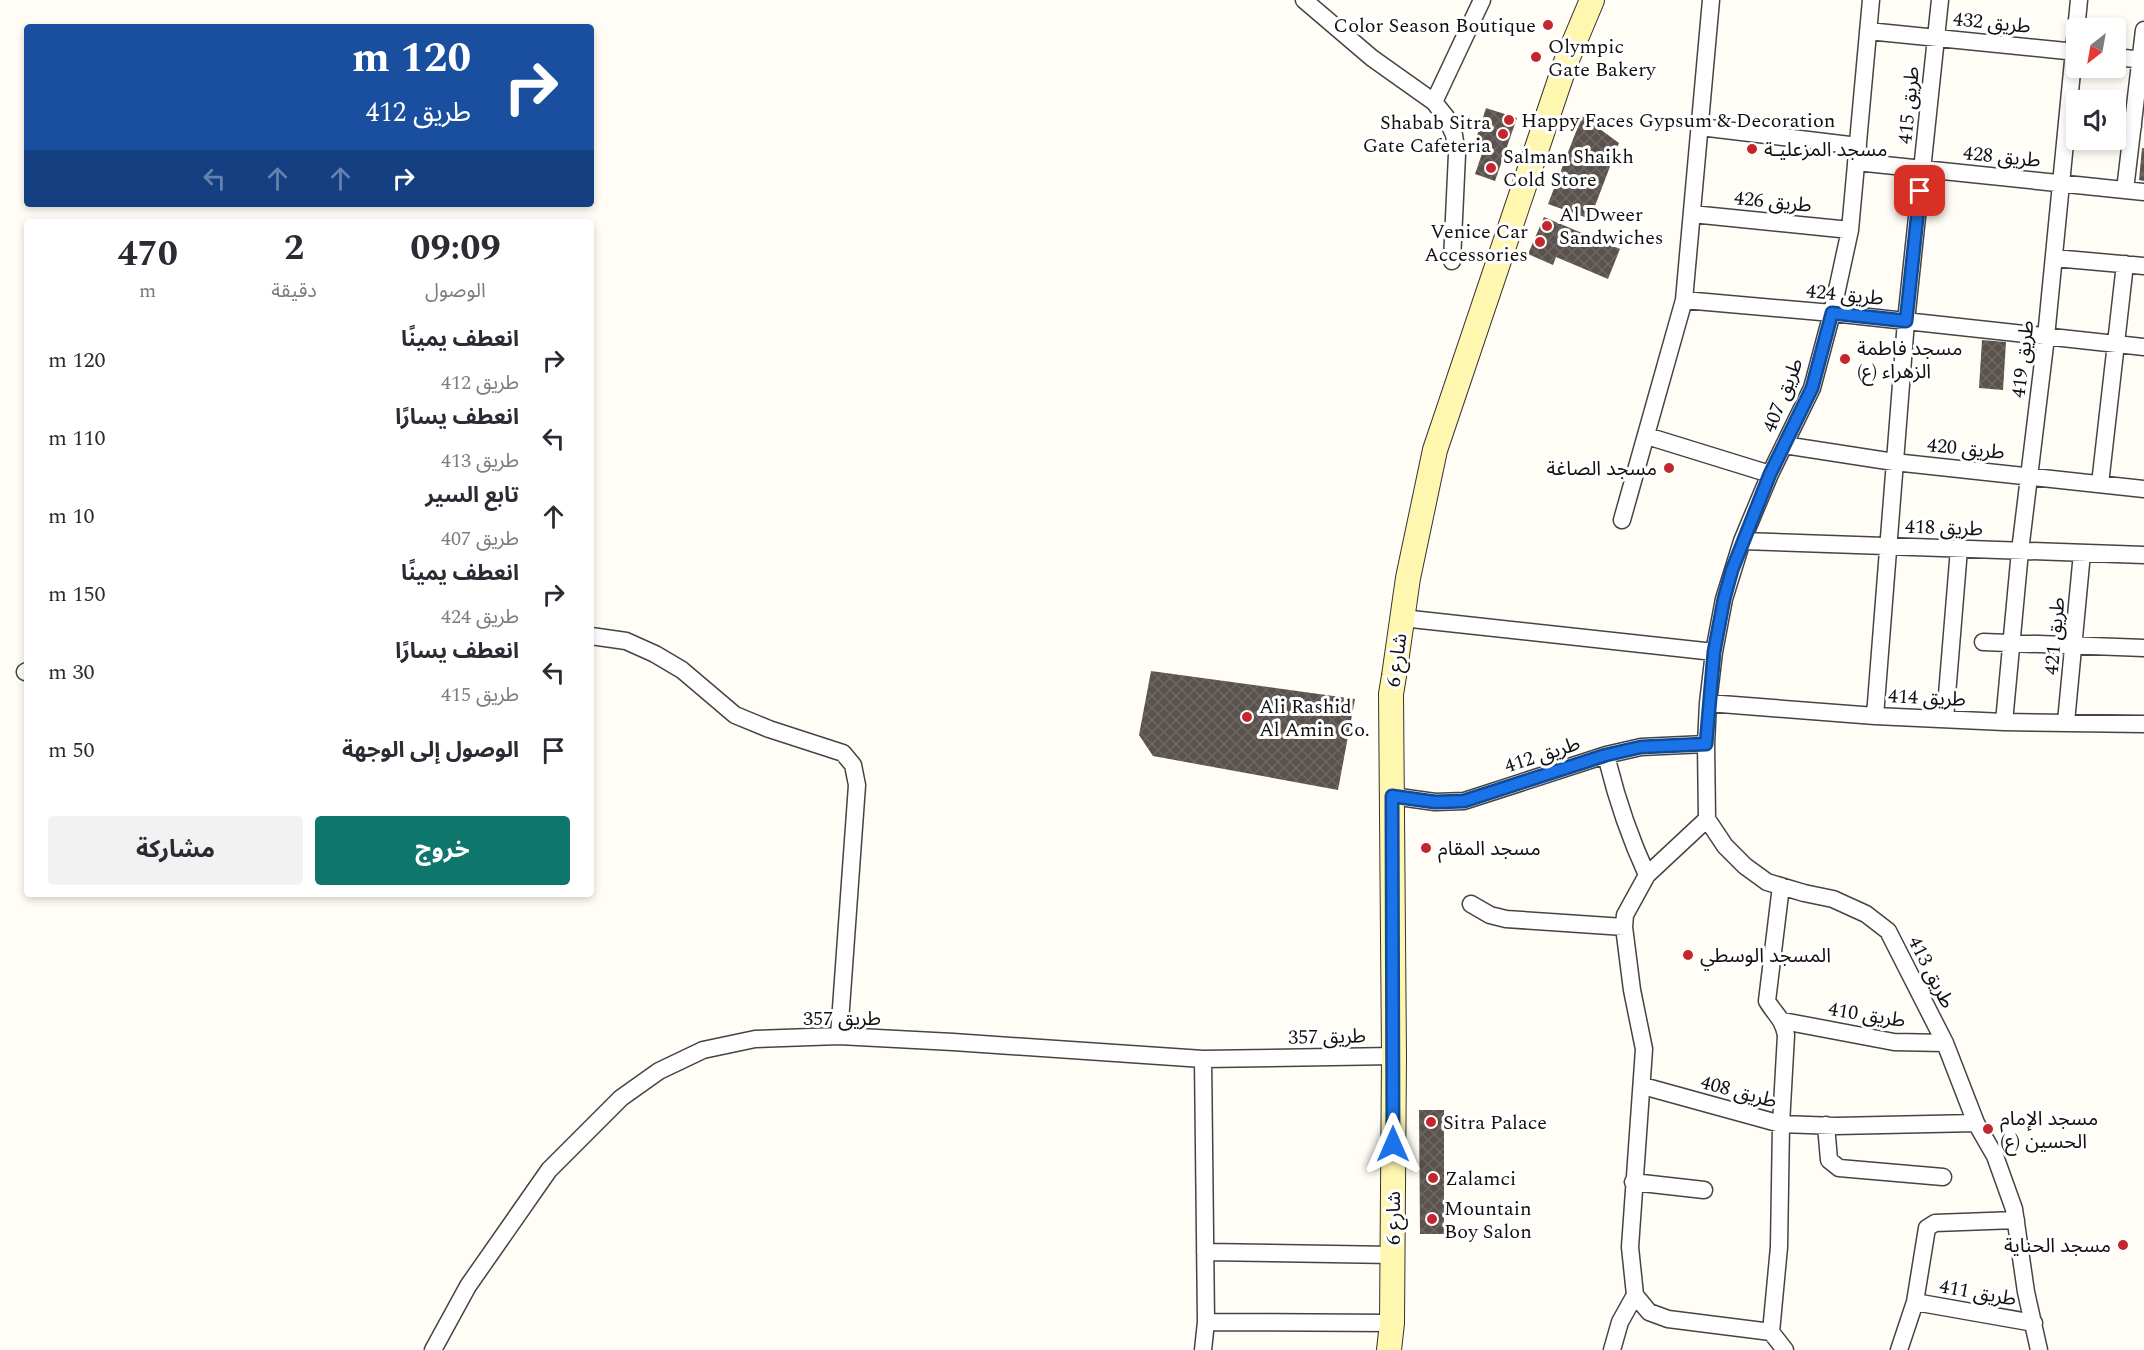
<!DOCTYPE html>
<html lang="ar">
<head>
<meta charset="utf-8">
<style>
  body { margin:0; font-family:Spectral,"Noto Sans Arabic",serif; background:#f2f2f3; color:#2b2b33; direction:rtl; height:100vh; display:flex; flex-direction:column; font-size:22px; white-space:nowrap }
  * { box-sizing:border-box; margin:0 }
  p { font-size:20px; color:#7c7c81 }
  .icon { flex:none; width:33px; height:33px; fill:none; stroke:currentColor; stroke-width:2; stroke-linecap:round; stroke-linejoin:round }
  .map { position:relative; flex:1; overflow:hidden; direction:ltr }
  .panel { position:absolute; left:24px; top:219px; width:570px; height:678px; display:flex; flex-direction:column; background:#fff; border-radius:6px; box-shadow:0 3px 9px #0003; direction:rtl }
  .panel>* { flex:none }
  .banner { position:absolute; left:24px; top:24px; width:570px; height:183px; border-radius:6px; box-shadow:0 3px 9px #0003; direction:rtl; background:#1a4fa0; color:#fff; overflow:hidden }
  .needle { width:39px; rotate:211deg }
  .tools { position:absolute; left:2066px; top:18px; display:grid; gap:12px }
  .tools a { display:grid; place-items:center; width:60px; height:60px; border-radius:6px; background:#fff; box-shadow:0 3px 9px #0003; font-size:30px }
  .pin { position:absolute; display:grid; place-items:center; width:51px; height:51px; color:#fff; margin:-26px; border-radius:12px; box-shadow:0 3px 9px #0006 }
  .me { position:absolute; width:66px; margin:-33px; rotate:0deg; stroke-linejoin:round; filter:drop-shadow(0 0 4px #0008) }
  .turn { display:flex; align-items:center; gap:21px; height:126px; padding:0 24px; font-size:27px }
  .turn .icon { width:78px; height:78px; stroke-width:2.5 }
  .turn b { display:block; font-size:42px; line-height:51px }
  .lanes { display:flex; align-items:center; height:57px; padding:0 24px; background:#0003; justify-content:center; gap:30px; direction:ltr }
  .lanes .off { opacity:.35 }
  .eta { display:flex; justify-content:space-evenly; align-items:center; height:102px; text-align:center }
  .eta b { font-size:36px; font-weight:700; line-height:42px }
  .button { display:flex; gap:12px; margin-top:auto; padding:12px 24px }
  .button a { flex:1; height:69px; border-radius:6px; background:#0f766e; color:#fff; font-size:24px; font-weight:700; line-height:69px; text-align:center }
  .button a+a { background:#f2f2f3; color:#2b2b33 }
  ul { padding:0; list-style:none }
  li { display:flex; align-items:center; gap:18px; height:78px; padding:0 24px }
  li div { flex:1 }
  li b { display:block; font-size:22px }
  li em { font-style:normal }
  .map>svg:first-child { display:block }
  .building { fill:url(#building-cross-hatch) }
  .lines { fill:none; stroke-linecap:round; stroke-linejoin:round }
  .street-casing { stroke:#444; stroke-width:19 }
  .secondary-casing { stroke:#333; stroke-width:26 }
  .street { stroke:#fff; stroke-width:16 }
  .secondary { stroke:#fff6b0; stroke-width:24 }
  .route-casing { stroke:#114b97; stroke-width:15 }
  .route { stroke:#1a73e8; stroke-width:10 }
  .poi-dot { fill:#c4262e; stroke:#fff; stroke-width:2 }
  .labels { text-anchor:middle; stroke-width:6; stroke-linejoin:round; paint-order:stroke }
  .street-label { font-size:20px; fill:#111; stroke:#fff }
  .poi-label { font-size:20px; fill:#111; stroke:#fff; text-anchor:start }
</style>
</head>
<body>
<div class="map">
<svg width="2144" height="1350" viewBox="0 0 2144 1350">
  <defs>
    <pattern id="building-cross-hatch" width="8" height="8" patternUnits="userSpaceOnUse" patternTransform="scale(1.5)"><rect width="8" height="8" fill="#5a524d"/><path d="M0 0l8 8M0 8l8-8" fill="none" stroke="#6d6662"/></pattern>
  </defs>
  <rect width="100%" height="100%" fill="#fffdf5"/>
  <path class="building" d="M1486,108l31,10 -22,63 -20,-7 11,-32 -10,-3z
    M1582,116l37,27 -29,76 -42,-15z
    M2142,148h2v33l-5,-1z
    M1544,217l76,32 -12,30 -52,-22 -3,8 -25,-11z
    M1982,340l24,2 -3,48 -24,-2z
    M1151,671l204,28 -17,91 -185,-34 -14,-21z
    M1419,1110h25v124h-24z"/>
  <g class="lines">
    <g class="street-casing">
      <path id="street" d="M1304,0l68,58 62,44 12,15 8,18 3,19 -5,107
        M1871,0l-21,230 -18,83 -20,75 -42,86 -28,67 -18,58 -10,53 -6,51 -2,41 1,75 18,27 20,20 22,16 37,11 29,6 33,15 22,17 57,112 31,80 19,33 19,53 12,83 13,58
        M1868,31l208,21
        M2115,57l29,3
        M1434,102l48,-102
        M2115,124l18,2
        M1700,127l158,19
        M1856,162l288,30
        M2125,190l19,-160
        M1692,214l158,16
        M2054,258l90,8
        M1684,300l148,13 312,34
        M1647,436l123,38
        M1784,445l110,17 250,27
        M2100,484l25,-220
        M1622,520l62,-220 27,-300
        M1742,541l402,14
        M1402,618l312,34
        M591,636l35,5 29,13 27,16 53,45 34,14 74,24 10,12 4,20 -18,251
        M1983,642l161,6
        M25,672l2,-1
        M1708,703l167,13 129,6 140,2
        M1875,716l31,-395 34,-321
        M1945,719l14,-170
        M2004,722l16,-171 26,-214 33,-337
        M2066,722l16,-169
        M1606,755c10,42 23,81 41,120
        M1392,796l43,6 29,-1 142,-46 35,-8 65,-3
        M1707,819l-60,56 -22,40 -1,12 8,63 12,59 -14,198 5,48 14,17 19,7 103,13
        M1471,904l19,11 16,4 118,8
        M1783,1021l111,21 51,1
        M1203,1059l3,263 -3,28
        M1643,1086l138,38 55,2 140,-3
        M1826,1125l3,35 10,8 104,9
        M1633,1182l71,8
        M1205,1252l188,3
        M1915,1302l119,21
        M1206,1322l186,1
        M1771,1332l8,-85 2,-123 5,-89c-4,-18 -10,-19 -19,-34l14,-115
        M1771,1332l14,18
        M433,1350l35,-64 81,-116 72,-72 38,-27 44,-21 52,-11 84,-3 114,6 250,17 191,-3
        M1612,1350l8,-28 15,-27
        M1899,1350l16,-48 12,-74 8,-5 81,-3"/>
    </g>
    <g class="secondary-casing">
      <path id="secondary" d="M1389,1350l3,-27 2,-267 -3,-362 3,-18 14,-98 27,-128 131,-388 26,-62"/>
    </g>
    <use href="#street" class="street"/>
    <use href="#secondary" class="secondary"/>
  </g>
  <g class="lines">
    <g class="route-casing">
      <path id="route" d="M1393,1144l-1,-348 43,6 29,-1 142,-46 35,-8 65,-3 8,-92 10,-53 8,-29 38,-96 42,-86 20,-75 74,8 14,-130"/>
    </g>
    <use href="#route" class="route"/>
  </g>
  <g class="poi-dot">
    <circle cx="1548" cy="25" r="6"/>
    <circle cx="1536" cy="57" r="6"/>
    <circle cx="1509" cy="120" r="6"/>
    <circle cx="1503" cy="134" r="6"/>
    <circle cx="1752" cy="149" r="6"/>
    <circle cx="1491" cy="168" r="6"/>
    <circle cx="1547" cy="226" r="6"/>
    <circle cx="1540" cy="242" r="6"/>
    <circle cx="1845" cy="359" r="6"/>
    <circle cx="1669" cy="468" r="6"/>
    <circle cx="1247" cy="717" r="6"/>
    <circle cx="1426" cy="848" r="6"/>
    <circle cx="1688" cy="955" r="6"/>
    <circle cx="1431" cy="1122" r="6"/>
    <circle cx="1988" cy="1129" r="6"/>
    <circle cx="1433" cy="1178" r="6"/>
    <circle cx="1432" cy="1219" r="6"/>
    <circle cx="2123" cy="1245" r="6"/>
  </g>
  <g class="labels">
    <g class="street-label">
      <text transform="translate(1992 22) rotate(6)" y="7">طريق 432</text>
      <text transform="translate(1908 105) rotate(-84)" y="7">طريق 415</text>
      <text transform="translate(2002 156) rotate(6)" y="7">طريق 428</text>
      <text transform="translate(1773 201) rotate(6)" y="7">طريق 426</text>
      <text transform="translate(1845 294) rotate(6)" y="7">طريق 424</text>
      <text transform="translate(2022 359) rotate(-83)" y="7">طريق 419</text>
      <text transform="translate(1782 395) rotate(-68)" y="7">طريق 407</text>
      <text transform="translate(1966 448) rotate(6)" y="7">طريق 420</text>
      <text transform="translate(1944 527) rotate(2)" y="7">طريق 418</text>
      <text transform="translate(2054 636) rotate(-85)" y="7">طريق 421</text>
      <text transform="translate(1396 660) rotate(-82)" y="7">شارع 6</text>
      <text transform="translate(1927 697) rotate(3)" y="7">طريق 414</text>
      <text transform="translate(1542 754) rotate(-18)" y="7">طريق 412</text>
      <text transform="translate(1932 972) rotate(63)" y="7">طريق 413</text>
      <text transform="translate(1867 1014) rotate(9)" y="7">طريق 410</text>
      <text x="842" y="1025">طريق 357</text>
      <text transform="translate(1327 1036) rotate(-1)" y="7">طريق 357</text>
      <text transform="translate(1739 1091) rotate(15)" y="7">طريق 408</text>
      <text transform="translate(1393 1218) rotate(-90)" y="7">شارع 6</text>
      <text transform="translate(1978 1292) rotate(10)" y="7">طريق 411</text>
    </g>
    <g class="poi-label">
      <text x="1536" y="32" text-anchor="end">Color Season Boutique</text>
      <text x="1548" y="53">Olympic<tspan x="1548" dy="23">Gate Bakery</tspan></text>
      <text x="1521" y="127">Happy Faces Gypsum &amp; Decoration</text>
      <text x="1491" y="129" text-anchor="end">Shabab Sitra<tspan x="1491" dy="23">Gate Cafeteria</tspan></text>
      <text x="1764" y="156">مسجد المزعليـة</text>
      <text x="1503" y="163">Salman Shaikh<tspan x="1503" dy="23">Cold Store</tspan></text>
      <text x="1559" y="221">Al Dweer<tspan x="1559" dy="23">Sandwiches</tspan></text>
      <text x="1528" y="238" text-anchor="end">Venice Car<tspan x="1528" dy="23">Accessories</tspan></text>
      <text x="1857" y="355">مسجد فاطمة<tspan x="1857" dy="23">الزهراء (ع)</tspan></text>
      <text x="1657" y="475" text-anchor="end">مسجد الصاغة</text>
      <text x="1259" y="713">Ali Rashid<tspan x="1259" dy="23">Al Amin Co.</tspan></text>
      <text x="1438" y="855">مسجد المقام</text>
      <text x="1700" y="962">المسجد الوسطي</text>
      <text x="2000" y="1125">مسجد الإمام<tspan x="2000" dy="23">الحسين (ع)</tspan></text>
      <text x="1443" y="1129">Sitra Palace</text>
      <text x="1445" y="1185">Zalamci</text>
      <text x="1444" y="1215">Mountain<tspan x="1444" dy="23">Boy Salon</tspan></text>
      <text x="2111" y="1252" text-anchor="end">مسجد الحناية</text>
    </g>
  </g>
</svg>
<div class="tools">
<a><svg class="needle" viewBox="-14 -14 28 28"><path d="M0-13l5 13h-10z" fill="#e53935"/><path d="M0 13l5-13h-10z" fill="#7c7c81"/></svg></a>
<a><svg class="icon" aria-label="sound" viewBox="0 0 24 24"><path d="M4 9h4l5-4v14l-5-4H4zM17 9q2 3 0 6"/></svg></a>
</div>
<div class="pin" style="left:1920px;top:191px;background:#d93025"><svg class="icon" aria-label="arrive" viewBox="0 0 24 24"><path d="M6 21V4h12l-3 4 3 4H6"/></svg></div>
<svg class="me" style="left:1393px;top:1144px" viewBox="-20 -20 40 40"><path d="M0-17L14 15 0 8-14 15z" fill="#1a73e8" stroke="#fff" stroke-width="4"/></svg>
<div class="banner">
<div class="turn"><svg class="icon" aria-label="right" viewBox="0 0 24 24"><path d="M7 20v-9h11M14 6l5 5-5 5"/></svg><div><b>120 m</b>طريق 412</div></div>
<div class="lanes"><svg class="icon off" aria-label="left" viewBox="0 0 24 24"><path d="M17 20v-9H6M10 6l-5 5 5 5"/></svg><svg class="icon off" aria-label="ahead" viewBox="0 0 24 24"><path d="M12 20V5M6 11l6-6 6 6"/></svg><svg class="icon off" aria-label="ahead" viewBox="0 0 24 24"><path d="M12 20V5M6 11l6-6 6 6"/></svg><svg class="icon" aria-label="right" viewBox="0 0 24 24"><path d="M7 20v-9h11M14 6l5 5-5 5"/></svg></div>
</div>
<section class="panel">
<div class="eta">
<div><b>09:09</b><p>الوصول</p></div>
<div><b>2</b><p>دقيقة</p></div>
<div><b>470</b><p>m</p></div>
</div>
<ul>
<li><svg class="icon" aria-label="right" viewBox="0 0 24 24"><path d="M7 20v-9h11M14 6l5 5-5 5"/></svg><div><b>انعطف يمينًا</b><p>طريق 412</p></div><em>120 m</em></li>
<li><svg class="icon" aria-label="left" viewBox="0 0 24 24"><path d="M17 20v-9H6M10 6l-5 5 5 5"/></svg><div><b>انعطف يسارًا</b><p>طريق 413</p></div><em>110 m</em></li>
<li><svg class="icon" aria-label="ahead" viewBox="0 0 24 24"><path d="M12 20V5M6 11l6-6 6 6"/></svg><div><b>تابع السير</b><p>طريق 407</p></div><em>10 m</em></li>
<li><svg class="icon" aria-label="right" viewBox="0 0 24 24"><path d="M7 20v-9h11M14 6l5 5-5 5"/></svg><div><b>انعطف يمينًا</b><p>طريق 424</p></div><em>150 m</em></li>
<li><svg class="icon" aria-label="left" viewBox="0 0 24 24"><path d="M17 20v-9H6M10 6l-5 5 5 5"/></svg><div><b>انعطف يسارًا</b><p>طريق 415</p></div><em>30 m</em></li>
<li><svg class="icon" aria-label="arrive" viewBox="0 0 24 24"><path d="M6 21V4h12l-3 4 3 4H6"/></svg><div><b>الوصول إلى الوجهة</b></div><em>50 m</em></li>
</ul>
<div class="button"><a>خروج</a><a>مشاركة</a></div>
</section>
</div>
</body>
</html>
